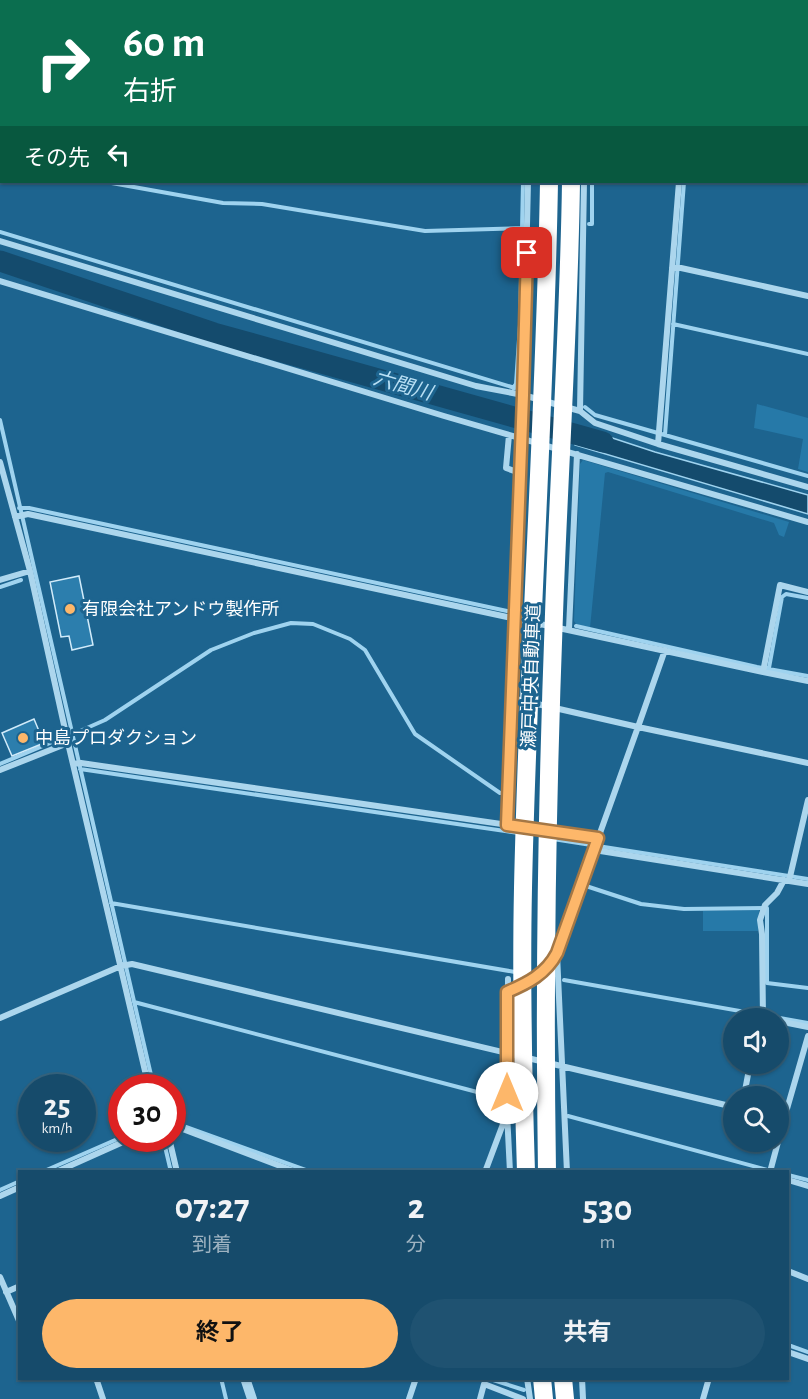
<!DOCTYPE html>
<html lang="ja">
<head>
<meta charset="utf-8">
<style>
  body { margin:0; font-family:"Alegreya Sans","Noto Sans JP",sans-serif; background:#1f5271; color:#f1f3f6; height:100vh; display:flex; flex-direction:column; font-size:22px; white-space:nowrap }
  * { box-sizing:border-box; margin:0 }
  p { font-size:20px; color:#9eb3c1 }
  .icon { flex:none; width:33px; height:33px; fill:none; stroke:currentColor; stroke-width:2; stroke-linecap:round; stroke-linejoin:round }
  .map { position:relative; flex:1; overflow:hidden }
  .sheet { position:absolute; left:18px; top:1170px; width:771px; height:210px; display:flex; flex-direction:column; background:#164b6b; border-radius:0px; box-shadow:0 2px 4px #0004,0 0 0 2px #35637e }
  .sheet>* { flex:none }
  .hud { position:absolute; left:0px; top:0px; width:808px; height:183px; box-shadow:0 2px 4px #0004,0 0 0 2px #35637e; background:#0b6e4f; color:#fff; overflow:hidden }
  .tools { position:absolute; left:723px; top:1008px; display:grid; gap:12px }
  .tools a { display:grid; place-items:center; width:66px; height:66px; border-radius:50%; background:#164b6b; box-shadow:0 2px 4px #0004,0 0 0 2px #35637e; font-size:30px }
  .speed { position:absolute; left:18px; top:1074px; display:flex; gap:12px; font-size:30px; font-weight:700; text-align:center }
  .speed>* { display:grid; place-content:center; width:78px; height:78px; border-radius:50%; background:#164b6b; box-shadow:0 2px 4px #0004,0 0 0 2px #35637e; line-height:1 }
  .speed small { font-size:15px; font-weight:400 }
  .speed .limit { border:9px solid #d22; background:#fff; color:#111 }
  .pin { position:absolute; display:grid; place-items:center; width:51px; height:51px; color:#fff; margin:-26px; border-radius:12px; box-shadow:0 3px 9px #0006 }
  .me { position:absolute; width:66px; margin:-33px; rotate:0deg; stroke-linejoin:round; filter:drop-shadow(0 0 4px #0008) }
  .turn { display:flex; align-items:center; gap:21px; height:126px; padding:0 24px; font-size:27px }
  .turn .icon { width:78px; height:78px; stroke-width:2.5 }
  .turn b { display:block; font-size:42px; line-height:51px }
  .then { display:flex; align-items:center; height:57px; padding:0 24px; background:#0003; gap:12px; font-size:22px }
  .eta { display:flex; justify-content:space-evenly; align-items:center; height:102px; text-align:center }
  .eta b { font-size:36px; font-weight:700; line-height:42px }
  .primary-button { display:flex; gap:12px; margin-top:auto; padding:12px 24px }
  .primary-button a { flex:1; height:69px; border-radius:36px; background:#fdb76a; color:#111; font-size:24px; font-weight:700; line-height:69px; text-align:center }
  .primary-button a+a { background:#1f5271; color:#f1f3f6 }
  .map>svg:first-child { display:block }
  .green { fill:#2679a8 }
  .water { fill:#144b6d; stroke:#9fd3ef; stroke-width:1.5 }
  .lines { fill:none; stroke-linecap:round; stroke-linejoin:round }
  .stream { stroke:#9fd3ef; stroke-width:4 }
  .river { stroke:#144b6d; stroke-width:21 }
  .building { fill:#2c7ead; stroke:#d1ebfa; stroke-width:1.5 }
  .minor { stroke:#acd6ed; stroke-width:6 }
  .tertiary { stroke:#acd6ed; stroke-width:10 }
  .motorway { stroke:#fff; stroke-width:18 }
  .minor-bridge { stroke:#acd6ed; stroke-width:6 }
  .motorway-bridge { stroke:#fff; stroke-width:18 }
  .route-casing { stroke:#a47745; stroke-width:15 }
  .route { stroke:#fdb76a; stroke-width:10 }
  .poi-dot { fill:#fdb76a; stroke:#1d648f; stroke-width:2 }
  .labels { text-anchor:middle; stroke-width:6; stroke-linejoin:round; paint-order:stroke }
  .poi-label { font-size:18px; fill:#fff; stroke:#1d648f; text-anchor:start }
  .street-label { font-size:18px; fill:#fff; stroke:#1d648f }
  .water-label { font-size:20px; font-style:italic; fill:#b8dff4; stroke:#1d648f }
</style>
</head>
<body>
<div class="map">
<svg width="808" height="1399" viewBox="0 0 808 1399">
  <rect width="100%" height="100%" fill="#1d648f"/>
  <path class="green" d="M757,404l51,14v54l-10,-3 5,-30 -49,-11z
    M583,460l206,62 -5,15 -5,-2 -5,-12 -166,-51 -3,1 -15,155 -14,-4 -2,-3 6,-157z
    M759,910l-1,21h-55v-20z"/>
  <path class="water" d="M576,426l79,26 153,43v19l-233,-69z"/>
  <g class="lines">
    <path class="stream" d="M521,0v2
      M36,2l1,-2
      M693,2v-2
      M807,112h1
      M0,127l2,-7
      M0,162h2
      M106,182l117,21 39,1 163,27 99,-3
      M589,224h3v-42
      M0,232l515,156
      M673,324l135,30
      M513,388l3,-4 4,-59 3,-143
      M585,407l10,8 213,61
      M0,420l154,668
      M665,435l19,-253
      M19,508h10l478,103
      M0,587l21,-7
      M576,626l181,41 51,9
      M769,668l13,-71 4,-3 22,4
      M71,735l34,-15 106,-70 43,-17 37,-10 22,1 37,15 15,11 50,84 85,59
      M0,764l57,-24
      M80,769l439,64
      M553,839l255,40
      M582,868l9,-23
      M586,886l55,18 43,5 83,-1v75l41,5
      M111,903l404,69
      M564,980l244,43
      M134,1002l366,96
      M568,1116l207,56
      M172,1122l139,50
      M163,1138l8,34
      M42,1172l80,-35
      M788,1175l20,5
      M0,1190l20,-9
      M788,1345l20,7
      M221,1378l5,21
      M487,1378l37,12"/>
    <path class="river" d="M0,261l214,72 389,109"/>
  </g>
  <path class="building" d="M79,576l14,69 -21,5 -3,-14 -8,1 -11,-55z
    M34,719l10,24 -32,13 -10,-23z"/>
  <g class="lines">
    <path class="minor" d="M526,0v2
      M581,0v2
      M24,2v-2
      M697,2l1,-2
      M0,17h2
      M0,91l2,-7
      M807,106h1
      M0,241l476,145 47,9 57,16 15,12 63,21 150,43
      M672,268h9l127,28
      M0,281l444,135 364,106
      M523,397l5,-215
      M580,411l4,-229
      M658,444l21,-262
      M0,462l30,109 38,172 81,345
      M15,517l13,-3 735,158 17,-87 28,7
      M0,580l30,-9
      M569,629l8,-175
      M763,672l45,9
      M511,698l127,29 27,-77
      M73,764l8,-1 517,75
      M0,770l68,-27
      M507,825l13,-352 -14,-5 3,-33
      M594,850l214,34
      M789,881l19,-81
      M557,954l10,218
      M552,963l5,-10 81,-226 170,36
      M508,979l-1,134 3,59
      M507,992l26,-12 9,-8
      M0,1018l121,-52 11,-2 602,143
      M763,1018l-1,-84 -2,-14 5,-15 12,-12 7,-13
      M778,1021l30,6
      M744,1096l6,-32
      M172,1127l8,1 116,44
      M169,1138l8,34
      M778,1140l30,-104
      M56,1172l76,-34
      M485,1172l21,-56
      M770,1172l8,-30
      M788,1180l20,6
      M0,1196l20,-9
      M788,1271l20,8
      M0,1277l20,46
      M6,1292l14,-6
      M788,1352l20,7
      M96,1378l7,21
      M527,1378l3,21
      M582,1378l1,21
      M409,1399l7,-21
      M480,1399l4,-15 39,15
      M703,1399l6,-21"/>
    <path class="tertiary" d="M245,1378l7,21"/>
    <path class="motorway" d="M547,0v2
      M568,0v2
      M542,1378l2,21
      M563,1378l2,21"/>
    <path class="minor-bridge" d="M520,473l3,-70"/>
    <path class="motorway-bridge" d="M526,1172c-3,-95 -5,-190 -3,-284 5,-236 22,-471 26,-706
      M547,1172c-3,-186 0,-372 7,-558 5,-144 15,-288 17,-432"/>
  </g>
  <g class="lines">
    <g class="route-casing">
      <path id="route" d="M507,1093v-101c21,-9 39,-18 50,-39l41,-115 -91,-13 16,-430 4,-142"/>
    </g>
    <use href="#route" class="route"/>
  </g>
  <g class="poi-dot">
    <circle cx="70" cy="609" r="6"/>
    <circle cx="23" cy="738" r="6"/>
  </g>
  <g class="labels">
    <g class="poi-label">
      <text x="82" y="615">有限会社アンドウ製作所</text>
      <text x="35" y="744">中島プロダクション</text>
    </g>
    <g class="street-label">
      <text transform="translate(531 676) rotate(-88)" y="6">瀬戸中央自動車道</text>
    </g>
    <g class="water-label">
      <text transform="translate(403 385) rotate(16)" y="7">六間川</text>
    </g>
  </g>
</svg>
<div class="tools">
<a><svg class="icon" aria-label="sound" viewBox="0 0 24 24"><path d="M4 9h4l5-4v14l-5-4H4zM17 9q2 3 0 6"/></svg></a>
<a><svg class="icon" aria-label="search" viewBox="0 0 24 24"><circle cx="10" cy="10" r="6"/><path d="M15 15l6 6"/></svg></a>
</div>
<div class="speed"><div>25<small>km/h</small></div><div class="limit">30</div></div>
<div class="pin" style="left:527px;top:253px;background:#d93025"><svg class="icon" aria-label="arrive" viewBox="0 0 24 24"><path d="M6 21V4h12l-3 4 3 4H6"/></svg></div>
<svg class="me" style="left:507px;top:1093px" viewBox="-20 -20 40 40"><circle r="19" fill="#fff"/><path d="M0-13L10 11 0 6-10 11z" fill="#fdb76a"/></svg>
<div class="hud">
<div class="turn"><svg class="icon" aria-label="right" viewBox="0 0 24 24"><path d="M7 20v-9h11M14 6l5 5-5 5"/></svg><div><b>60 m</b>右折</div></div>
<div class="then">その先<svg class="icon" aria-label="left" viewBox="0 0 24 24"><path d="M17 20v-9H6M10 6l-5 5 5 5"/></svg></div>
</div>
<section class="sheet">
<div class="eta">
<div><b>07:27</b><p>到着</p></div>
<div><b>2</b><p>分</p></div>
<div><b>530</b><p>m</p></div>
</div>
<div class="primary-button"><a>終了</a><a>共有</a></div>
</section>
</div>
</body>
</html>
